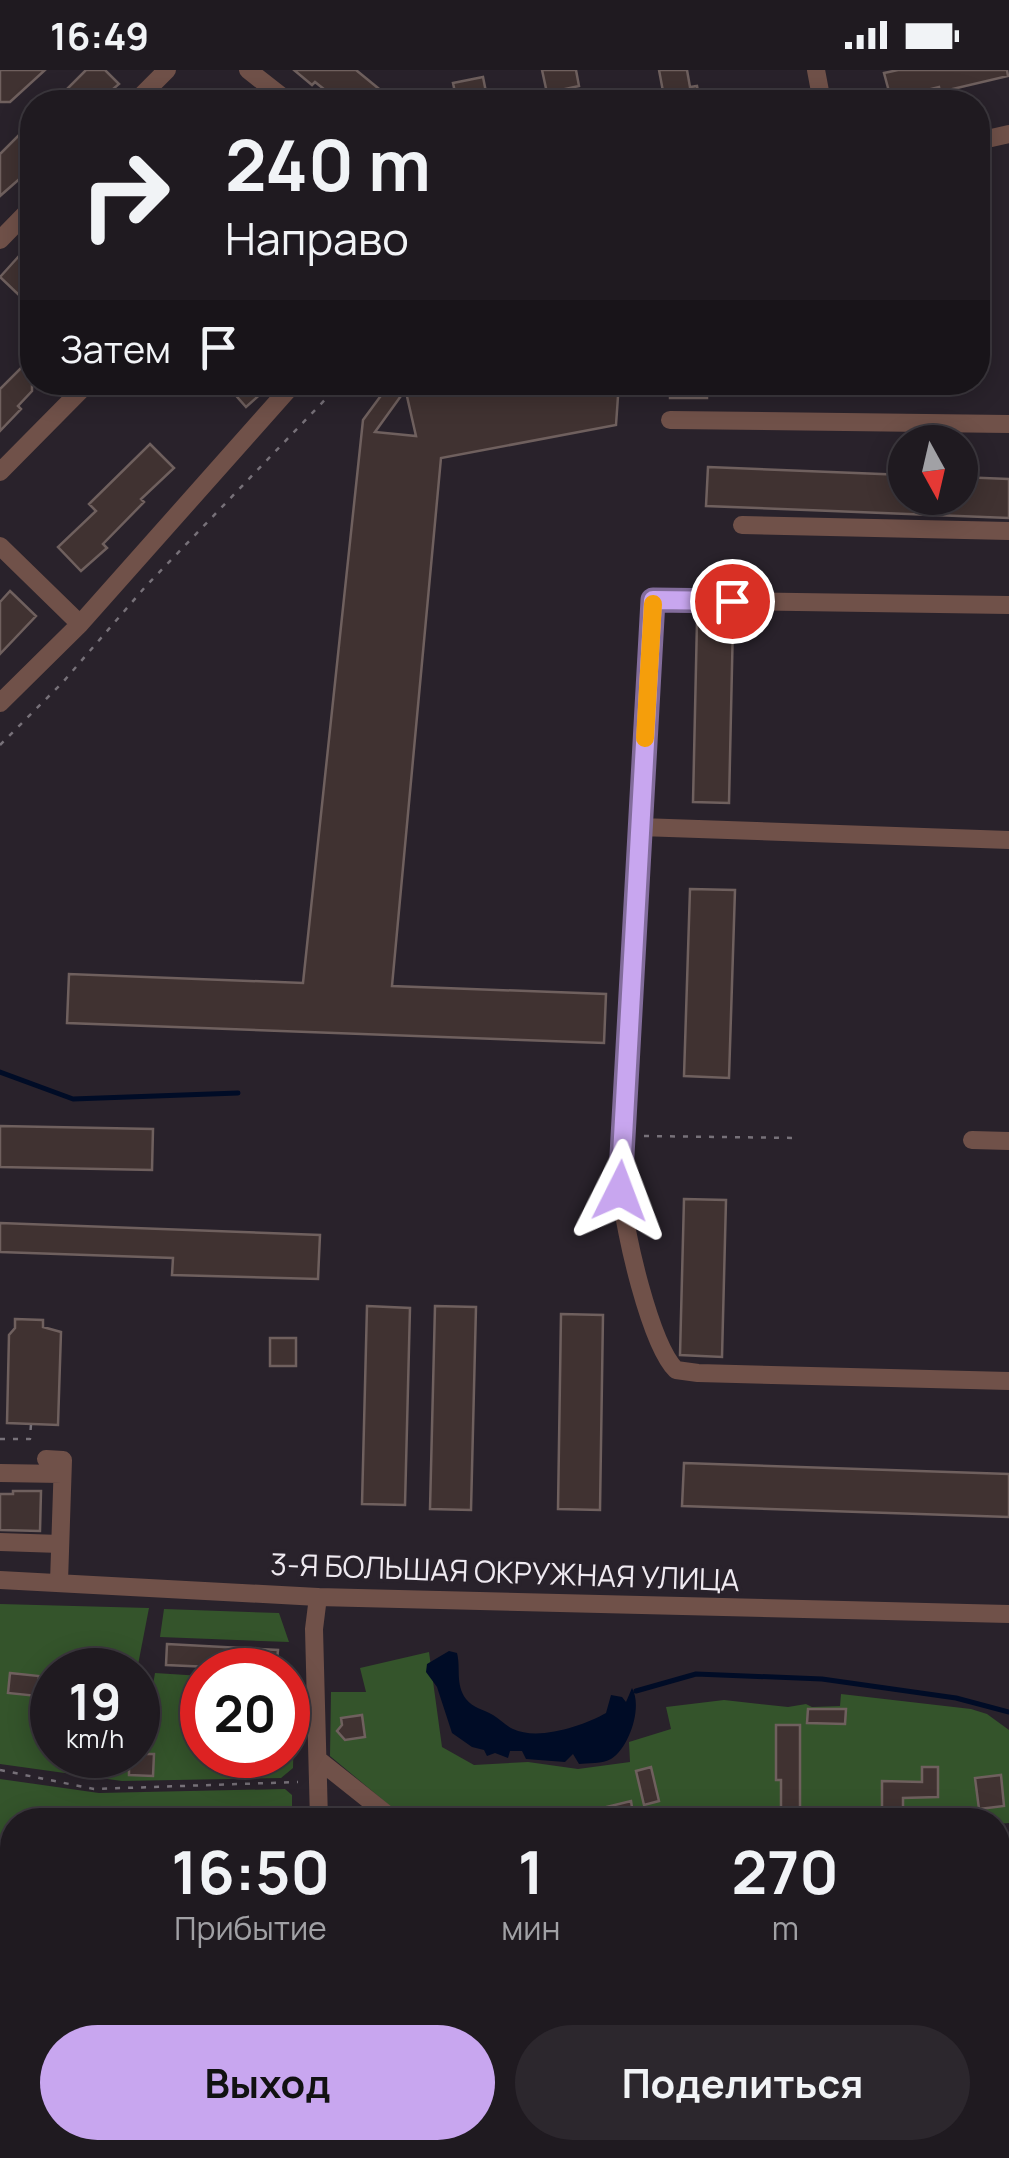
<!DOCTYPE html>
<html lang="ru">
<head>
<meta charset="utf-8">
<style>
  body { margin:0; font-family:Manrope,sans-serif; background:#2c272d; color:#f1f3f6; height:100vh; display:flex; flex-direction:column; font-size:38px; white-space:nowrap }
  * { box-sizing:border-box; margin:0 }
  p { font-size:32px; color:#a1a1a5 }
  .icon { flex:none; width:55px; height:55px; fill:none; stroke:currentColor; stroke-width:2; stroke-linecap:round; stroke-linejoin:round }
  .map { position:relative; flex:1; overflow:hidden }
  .details { position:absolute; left:0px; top:1738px; width:1010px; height:352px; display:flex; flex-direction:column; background:#1f1a20; border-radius:40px 40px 0 0; box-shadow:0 5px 25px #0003,0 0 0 2px #3c383e }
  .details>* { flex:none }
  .guide { position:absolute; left:20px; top:20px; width:970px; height:305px; border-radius:40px; box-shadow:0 5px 25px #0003,0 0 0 2px #3c383e; background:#1f1a20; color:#f1f3f6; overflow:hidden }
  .needle { width:65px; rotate:172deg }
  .fabs { position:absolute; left:888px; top:355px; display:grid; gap:20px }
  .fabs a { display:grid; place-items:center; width:90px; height:90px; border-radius:50%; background:#1f1a20; box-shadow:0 5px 25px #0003,0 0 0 2px #3c383e; font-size:50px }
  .speed { position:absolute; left:30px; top:1578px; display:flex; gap:20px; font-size:50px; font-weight:700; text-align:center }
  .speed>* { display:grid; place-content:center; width:130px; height:130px; border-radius:50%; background:#1f1a20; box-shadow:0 5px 25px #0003,0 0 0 2px #3c383e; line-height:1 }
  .speed small { font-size:25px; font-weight:400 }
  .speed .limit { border:15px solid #d22; background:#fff; color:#111 }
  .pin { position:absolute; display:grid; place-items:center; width:85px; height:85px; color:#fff; margin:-42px; border:5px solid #fff; border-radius:50%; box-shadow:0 2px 10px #0007 }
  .me { position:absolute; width:110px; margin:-55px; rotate:3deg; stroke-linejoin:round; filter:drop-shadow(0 0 8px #0008) }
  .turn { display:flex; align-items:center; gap:35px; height:210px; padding:0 40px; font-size:45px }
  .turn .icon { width:130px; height:130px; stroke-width:2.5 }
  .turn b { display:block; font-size:70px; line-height:85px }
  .then { display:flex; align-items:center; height:95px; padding:0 40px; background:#0003; gap:20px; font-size:38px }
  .eta { display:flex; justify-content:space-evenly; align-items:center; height:170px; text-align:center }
  .eta b { font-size:60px; font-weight:700; line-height:70px }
  .button { display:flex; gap:20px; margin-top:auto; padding:20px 40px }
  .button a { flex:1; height:115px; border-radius:60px; background:#c8a6ef; color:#111; font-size:40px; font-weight:700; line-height:115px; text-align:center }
  .button a+a { background:#2c272d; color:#f1f3f6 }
  .status { display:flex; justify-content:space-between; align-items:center; height:70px; padding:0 50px; background:#1f1a20; direction:ltr }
  .status svg { height:28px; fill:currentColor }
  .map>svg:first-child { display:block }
  .green { fill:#34542b }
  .water { fill:#000c26 }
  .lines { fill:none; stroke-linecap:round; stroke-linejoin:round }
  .stream { stroke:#000c26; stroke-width:5 }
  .building { fill:#403231; stroke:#6f605e; stroke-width:2.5 }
  .path { stroke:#777179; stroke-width:2.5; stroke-dasharray:5 8; stroke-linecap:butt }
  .minor { stroke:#705149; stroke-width:18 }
  .route-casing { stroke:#826c9b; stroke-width:25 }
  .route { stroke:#c8a6ef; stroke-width:18 }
  .slow { stroke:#f59e0b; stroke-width:18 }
  .labels { text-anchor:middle; stroke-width:8; stroke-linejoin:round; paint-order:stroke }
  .street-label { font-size:30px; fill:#efeaf1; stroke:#29222b }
</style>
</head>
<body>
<div class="status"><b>16:49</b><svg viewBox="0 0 49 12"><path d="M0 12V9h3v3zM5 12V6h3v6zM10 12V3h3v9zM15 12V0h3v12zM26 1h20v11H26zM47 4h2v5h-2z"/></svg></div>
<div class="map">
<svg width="1009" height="2088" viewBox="0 0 1009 2088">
  <rect width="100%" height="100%" fill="#29222b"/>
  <path class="green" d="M0,1534l149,4 -12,62h-85v85h86v-35h9l8,-47 47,3v79h86v-72l7,1 -2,84 -12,10 -159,3 -122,-17z
    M164,1539l115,4 10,29 -129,-5z
    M429,1582l13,95 32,18 54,-3 50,7 52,-7 -1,-20 42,-13 -5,-22 58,-7 64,7 18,-3 6,3 28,-1 1,-12 130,15 16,5 22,16v93l-11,1v-4h-591l-77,-64 1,-64h35l-6,-24z
    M0,1709l99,14 186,-4 7,6v25h-280v266l-12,-74z
    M998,1772h11v103l-11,1z
    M1009,1890v198h-115l-1,-10h105v-187z
    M495,2078h276l6,8 -281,2z"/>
  <path class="water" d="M449,1581l8,2c4,15 -2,31 9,46 7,9 17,10 27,16 7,4 13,11 20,14 25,12 70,-3 93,-16l5,-18 11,2 4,5 6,-14c11,19 -3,60 -21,71 -8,5 -24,4 -32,5l-6,-10 -8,8 -39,-3 -4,-8h-12l-2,7 -13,-5 -8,3 -3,-6 -12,-3 -20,-14 -15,-46 -11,-15 1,-8z"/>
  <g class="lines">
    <path class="stream" d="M0,1002l73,27 165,-6
      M636,1621l60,-17 126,5 134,19 53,14"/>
  </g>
  <path class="building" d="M0,0h45l-35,32h-10z
    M86,0h19l14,14 -6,5 4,4 -9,9h-54z
    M294,0h62l28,23 -8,9h-36l-25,-20 -3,3z
    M542,0h34l3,16 -32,7z
    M659,0h28l3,17 7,-1 3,16h-35z
    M898,0h109l1,6 -68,16 -1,-5 -48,12 -7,-26z
    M483,7l5,25h-31l-4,-19z
    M23,61l9,9v28l-32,28v-42z
    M19,186l13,13v16l-11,12 -21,-20z
    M32,287v34l-14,15 3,3 -21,22v-42z
    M224,312h50l-28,25z
    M391,312h20l-36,50 41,4 -10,-44 57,-10h156l-3,43 -175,33 -49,528 214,8 -2,49 -537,-20 2,-49 234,9 60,-563z
    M670,312h37v16h-37z
    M150,374l24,24 -33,31 3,3 -41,42 4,4 -26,23 -23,-24 38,-36 -7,-7z
    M708,397l197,8v23h55v-21l49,2v39l-303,-12z
    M10,521l26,25 -36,38v-52z
    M697,551l36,1 -4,181 -36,-1z
    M690,819l45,1 -6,188 -45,-2z
    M0,1056l153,3 -1,41 -152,-3z
    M684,1129l42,1 -4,157 -42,-2z
    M0,1153l320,12 -2,44 -146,-4 1,-17 -173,-6z
    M367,1236l43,2 -5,197 -43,-1z
    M435,1236l41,1 -5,203 -41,-1z
    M561,1244l42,1 -3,195 -42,-1z
    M15,1249l28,1v7l18,5 -3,93 -51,-2 2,-88 6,-7z
    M270,1268h26v28h-26z
    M684,1393l325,11v43l-327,-11z
    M13,1421h28l-1,40 -40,-1v-36h13z
    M167,1574l111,6 -2,20 -110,-5z
    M10,1603l29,3 -2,20 -29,-3z
    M808,1639h38l-1,15 -38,-1z
    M362,1645l3,22 -20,3 -8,-9 5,-6 -1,-7z
    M776,1655h24v95h-19v-40h-5z
    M138,1684h16l-1,22 -24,-1v-5l-61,-5v-10z
    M651,1697l8,34 -15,4 -8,-34z
    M922,1697h16v30l-35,1v10h-21v-27l40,1z
    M1001,1705l3,31 -25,3 -4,-31z
    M631,1731l3,19h-55l-1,-6z"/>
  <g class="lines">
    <path class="path" d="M0,675l63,-63 83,-96 196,-204
      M644,1066l153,2
      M0,1369h30l1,-15
      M0,1700l94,19 204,-7
      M998,1766l11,-1
      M998,1885l11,-1
      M481,2078l1,10
      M3,2088v-45l9,-1"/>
    <path class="minor" d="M248,0l41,32
      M816,0l6,32
      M135,32l32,-32
      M978,71l31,-7
      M0,170l32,-33
      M670,350l339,4
      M0,402l89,-90
      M742,455l267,6
      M0,476l80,78
      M1009,535l-356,-5 -32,591c3,39 29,153 55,179l22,3 311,8
      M0,633l80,-79 215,-242
      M640,757l369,13
      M972,1070l37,1
      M46,1389l17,1 -4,122
      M0,1403l62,1
      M0,1472l60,2
      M0,1510l318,17 691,17
      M318,1527l-4,32 5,191
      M320,1691l74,59
      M800,2078l15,10"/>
  </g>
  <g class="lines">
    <g class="route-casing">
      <path id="route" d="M620,1121l33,-591 79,1"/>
    </g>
    <use href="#route" class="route"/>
    <path class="slow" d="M645,668l8,-134"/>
  </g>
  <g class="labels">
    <g class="street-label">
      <text transform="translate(505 1503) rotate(2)" y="10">3-Я БОЛЬШАЯ ОКРУЖНАЯ УЛИЦА</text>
    </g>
  </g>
</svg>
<div class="fabs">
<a><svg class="needle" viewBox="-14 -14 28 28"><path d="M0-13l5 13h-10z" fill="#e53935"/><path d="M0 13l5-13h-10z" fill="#a1a1a5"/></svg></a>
</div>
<div class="speed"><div>19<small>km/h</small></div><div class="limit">20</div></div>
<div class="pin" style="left:732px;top:531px;background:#d93025"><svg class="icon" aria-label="arrive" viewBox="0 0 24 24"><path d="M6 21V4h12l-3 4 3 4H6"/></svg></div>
<svg class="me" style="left:620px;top:1121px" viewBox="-20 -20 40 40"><path d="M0-17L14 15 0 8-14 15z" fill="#c8a6ef" stroke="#fff" stroke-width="4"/></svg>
<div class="guide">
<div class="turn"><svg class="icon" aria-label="right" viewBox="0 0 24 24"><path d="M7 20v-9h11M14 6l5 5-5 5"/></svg><div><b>240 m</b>Направо</div></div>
<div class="then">Затем<svg class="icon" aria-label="arrive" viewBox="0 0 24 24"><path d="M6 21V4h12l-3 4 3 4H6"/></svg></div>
</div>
<section class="details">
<div class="eta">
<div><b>16:50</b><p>Прибытие</p></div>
<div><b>1</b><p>мин</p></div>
<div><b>270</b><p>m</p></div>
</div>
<div class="button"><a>Выход</a><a>Поделиться</a></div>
</section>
</div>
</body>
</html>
